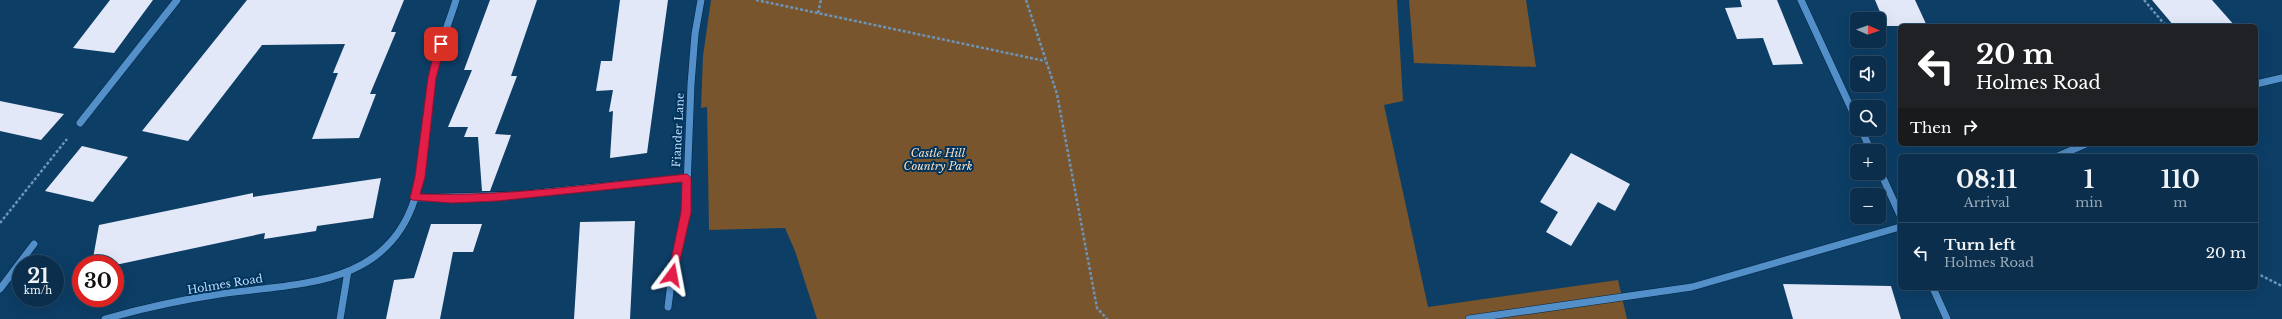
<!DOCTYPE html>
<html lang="en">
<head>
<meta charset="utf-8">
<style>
  body { margin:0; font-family:"Libre Baskerville",serif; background:#133653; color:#f1f3f6; height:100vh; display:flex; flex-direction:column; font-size:15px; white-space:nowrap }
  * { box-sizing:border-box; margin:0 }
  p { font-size:13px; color:#99a8b5 }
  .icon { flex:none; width:22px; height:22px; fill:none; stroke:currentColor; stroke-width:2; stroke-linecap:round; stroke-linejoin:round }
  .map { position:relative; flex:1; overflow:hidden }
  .side { position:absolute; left:1898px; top:154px; width:360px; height:136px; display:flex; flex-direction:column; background:#0a2e4c; border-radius:6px; box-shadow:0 4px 16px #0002,0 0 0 1px #2a4a64 }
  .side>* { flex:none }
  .guide { position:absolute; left:1898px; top:24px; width:360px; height:122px; border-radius:6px; box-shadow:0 4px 16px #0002,0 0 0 1px #2a4a64; background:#202124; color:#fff; overflow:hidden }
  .needle { width:26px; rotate:92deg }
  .buttons { position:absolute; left:1850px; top:12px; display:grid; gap:8px }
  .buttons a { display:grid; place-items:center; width:36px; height:36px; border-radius:6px; background:#0a2e4c; box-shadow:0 4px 16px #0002,0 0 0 1px #2a4a64; font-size:20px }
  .speed { position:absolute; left:12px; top:255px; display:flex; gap:8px; font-size:20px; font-weight:700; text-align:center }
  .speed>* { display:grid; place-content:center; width:52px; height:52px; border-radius:50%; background:#0a2e4c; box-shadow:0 4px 16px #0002,0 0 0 1px #2a4a64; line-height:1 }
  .speed small { font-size:10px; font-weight:400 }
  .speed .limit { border:6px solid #d22; background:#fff; color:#111 }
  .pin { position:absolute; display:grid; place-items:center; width:34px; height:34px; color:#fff; margin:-17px; border-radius:8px; box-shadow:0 2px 6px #0006 }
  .me { position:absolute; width:44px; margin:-22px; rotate:13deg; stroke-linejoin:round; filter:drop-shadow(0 0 3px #0008) }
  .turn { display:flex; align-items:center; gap:14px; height:84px; padding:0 12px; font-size:18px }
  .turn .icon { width:52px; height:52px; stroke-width:2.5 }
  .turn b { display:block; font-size:28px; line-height:34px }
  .then { display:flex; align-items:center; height:38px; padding:0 12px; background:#0003; gap:8px; font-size:15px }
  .eta { display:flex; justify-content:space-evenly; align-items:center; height:68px; text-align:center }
  .eta b { font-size:24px; font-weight:700; line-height:28px }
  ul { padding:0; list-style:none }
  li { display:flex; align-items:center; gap:12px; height:60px; padding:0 12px; border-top:1px solid #2a4a64 }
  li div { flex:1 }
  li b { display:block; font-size:15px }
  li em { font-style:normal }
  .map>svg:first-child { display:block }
  .green { fill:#78552c }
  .building { fill:#e2e8f7 }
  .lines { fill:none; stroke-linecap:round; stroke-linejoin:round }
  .minor-casing { stroke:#032440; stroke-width:8 }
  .path { stroke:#6d94b7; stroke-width:2.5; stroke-dasharray:3 2; stroke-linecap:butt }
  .minor { stroke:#5390ca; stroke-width:7 }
  .route { fill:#e11d48; stroke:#92132f }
  .labels { text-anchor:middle; stroke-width:4; stroke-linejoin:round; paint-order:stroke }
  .street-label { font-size:11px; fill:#c1dffe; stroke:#00335b }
  .park-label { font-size:11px; font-style:italic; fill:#f7dec3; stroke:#00335b }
</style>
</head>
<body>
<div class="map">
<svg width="2282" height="319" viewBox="0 0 2282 319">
  <rect width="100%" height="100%" fill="#0d3e66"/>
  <path class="green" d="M711,0h686l6,101 -19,4 44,202 190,-27 9,39h-810l-22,-68 -10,-23 -76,2 -2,-123 -6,1 2,-52z
    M1409,0h117l10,67 -122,-4z"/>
  <path class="building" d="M110,0h43l-39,53 -41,-5z
    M247,0h157l-13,32h5l-26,62h6l-17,44 -47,1 26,-66h-5l12,-29 -83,1 -74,96 -46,-10z
    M490,0h47l-26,76h6l-22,58 16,1 -21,56h-8l-4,-54h-14l4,-10h-20l24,-57h-8z
    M620,0h48l-21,153 -37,5 3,-47 -4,1 4,-22 -17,1 5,-30h11z
    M1740,0h37l26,64 -30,1 -10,-27 -26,1 -12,-31 17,-1z
    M1875,0h40l12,26h-41z
    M2152,0h60l23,26h-61z
    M0,101l64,13 -23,26 -41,-9z
    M82,146l46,11 -35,45 -48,-11z
    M1571,153l59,31 -15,27 -17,-9 -27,44 -25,-14 12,-20 -18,-10z
    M381,178l-8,40 -56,8 -1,5 -52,8 1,-6 -145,31h-28l7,-39 154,-32v4z
    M635,221l-5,98h-56l6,-97z
    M431,224h51l-9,28h-20l-13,67h-54l8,-39 20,-2z
    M1783,284l108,2 10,33h-108z"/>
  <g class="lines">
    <g class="minor-casing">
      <path id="minor" d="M1801,0l56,121
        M2256,84l26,-6
        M80,123l97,-123
        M1861,129l10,22
        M2058,156l28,-12
        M1879,169l21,46
        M415,198l102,-3 170,-17
        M1933,288l14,31
        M0,289l34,-45
        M668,307l4,-32 14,-63 5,-128 4,-50 6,-34
        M105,319c38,-11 76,-19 115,-25 77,-11 167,-6 195,-96 12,-39 10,-80 17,-120 5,-27 16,-52 24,-78
        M340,319l8,-48
        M1469,319l223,-32 208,-60"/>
    </g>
    <path class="path" d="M756,0l289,61
      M1026,0l31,94 40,214 10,11
      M2144,0l22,26
      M818,13l3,-13
      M0,223l67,-84
      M2256,273l26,13"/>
    <use href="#minor" class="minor"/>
  </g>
  <path class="route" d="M441,41l4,3 -9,34 -11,99 -5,17c89,3 179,-11 267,-20l4,4v34l-15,66h-7l-1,-3 13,-63 1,-30 -185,19 -45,2 -40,-3 -2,-2 5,-21 13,-99 8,-34z"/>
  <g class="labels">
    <g class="street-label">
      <text transform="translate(678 130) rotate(-87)" y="4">Fiander Lane</text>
      <text transform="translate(225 284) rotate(-9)" y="4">Holmes Road</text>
    </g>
    <g class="park-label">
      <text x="938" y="157">Castle Hill<tspan x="938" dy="13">Country Park</tspan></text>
    </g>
  </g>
</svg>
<div class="buttons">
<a><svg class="needle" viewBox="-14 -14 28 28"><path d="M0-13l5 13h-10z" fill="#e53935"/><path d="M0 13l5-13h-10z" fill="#99a8b5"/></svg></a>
<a><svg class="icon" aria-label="sound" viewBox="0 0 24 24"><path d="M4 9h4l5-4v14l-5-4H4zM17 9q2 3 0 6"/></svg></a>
<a><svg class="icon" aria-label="search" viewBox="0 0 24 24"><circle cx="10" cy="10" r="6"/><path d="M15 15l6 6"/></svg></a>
<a>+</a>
<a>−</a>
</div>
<div class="speed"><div>21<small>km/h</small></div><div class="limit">30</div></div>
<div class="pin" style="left:441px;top:44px;background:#d93025"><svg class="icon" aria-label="arrive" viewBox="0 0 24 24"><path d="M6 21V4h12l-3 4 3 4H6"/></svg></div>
<svg class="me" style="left:672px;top:275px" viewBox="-20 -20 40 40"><path d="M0-17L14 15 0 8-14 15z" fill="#e11d48" stroke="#fff" stroke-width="4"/></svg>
<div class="guide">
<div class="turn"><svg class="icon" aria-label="left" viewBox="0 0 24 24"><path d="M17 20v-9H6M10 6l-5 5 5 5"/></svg><div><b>20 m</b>Holmes Road</div></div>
<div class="then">Then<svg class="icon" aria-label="right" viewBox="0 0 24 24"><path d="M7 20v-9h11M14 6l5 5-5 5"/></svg></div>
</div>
<section class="side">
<div class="eta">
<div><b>08:11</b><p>Arrival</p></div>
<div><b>1</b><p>min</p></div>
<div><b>110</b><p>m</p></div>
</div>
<ul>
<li><svg class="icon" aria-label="left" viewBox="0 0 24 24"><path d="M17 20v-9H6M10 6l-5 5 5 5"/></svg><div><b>Turn left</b><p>Holmes Road</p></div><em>20 m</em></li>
</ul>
</section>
</div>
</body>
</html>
